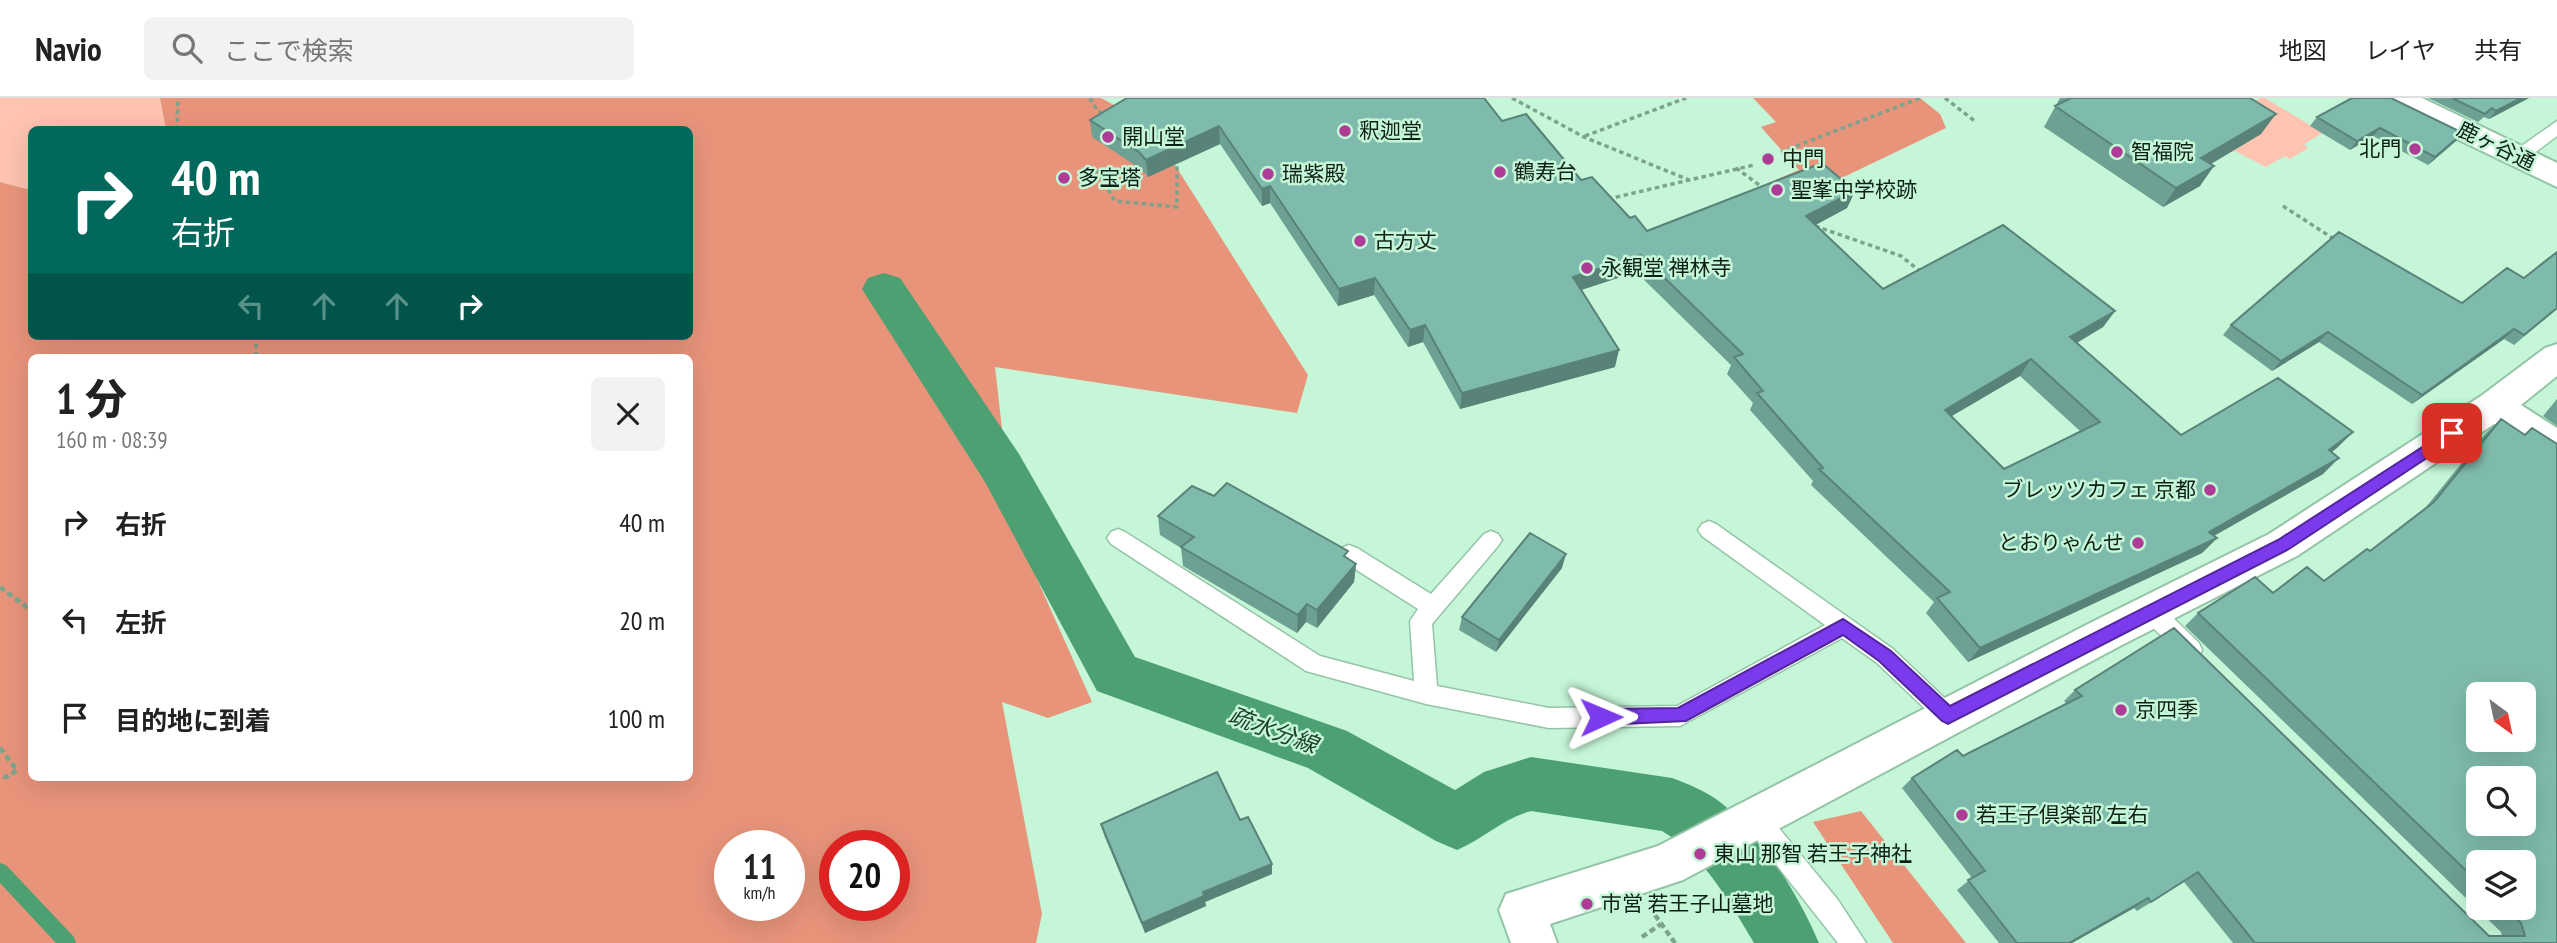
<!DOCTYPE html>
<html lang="ja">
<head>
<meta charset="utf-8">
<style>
  body { margin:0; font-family:"PT Sans Narrow","Noto Sans JP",sans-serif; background:#f2f2f2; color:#222; height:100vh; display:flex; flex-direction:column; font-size:26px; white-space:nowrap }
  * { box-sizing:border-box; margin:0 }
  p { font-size:23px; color:#767676 }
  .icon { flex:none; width:38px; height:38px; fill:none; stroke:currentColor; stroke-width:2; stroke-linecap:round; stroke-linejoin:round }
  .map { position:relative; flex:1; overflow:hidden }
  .drawer { position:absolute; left:28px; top:256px; width:665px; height:427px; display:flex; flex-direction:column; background:#fff; border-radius:10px; box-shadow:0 7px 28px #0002 }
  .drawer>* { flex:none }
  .top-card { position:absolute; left:28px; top:28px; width:665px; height:214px; border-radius:10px; box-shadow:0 7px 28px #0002; background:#00695c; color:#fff; overflow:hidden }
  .needle { width:46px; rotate:147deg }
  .buttons { position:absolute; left:2466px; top:584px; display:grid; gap:14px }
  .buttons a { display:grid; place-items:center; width:70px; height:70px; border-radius:10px; background:#fff; box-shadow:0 7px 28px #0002; font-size:35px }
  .speed { position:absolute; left:714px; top:732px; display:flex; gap:14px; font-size:35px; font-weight:700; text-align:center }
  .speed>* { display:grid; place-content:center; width:91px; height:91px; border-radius:50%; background:#fff; box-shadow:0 7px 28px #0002; line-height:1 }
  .speed small { font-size:18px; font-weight:400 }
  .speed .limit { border:10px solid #d22; background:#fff; color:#111 }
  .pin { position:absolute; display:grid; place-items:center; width:60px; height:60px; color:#fff; margin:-30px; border-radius:14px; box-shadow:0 4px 10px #0006 }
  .me { position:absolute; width:77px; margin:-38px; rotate:89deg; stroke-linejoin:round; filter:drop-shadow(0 0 5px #0008) }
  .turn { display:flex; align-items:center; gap:24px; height:147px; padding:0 28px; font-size:32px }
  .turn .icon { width:91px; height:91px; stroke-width:2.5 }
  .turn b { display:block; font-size:49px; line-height:60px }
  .lanes { display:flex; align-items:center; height:66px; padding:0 28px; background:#0003; justify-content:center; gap:35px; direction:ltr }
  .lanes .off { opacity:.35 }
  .round { display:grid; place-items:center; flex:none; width:74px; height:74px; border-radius:10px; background:#f2f2f2 }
  .head { display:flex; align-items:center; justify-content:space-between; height:119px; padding:0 28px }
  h1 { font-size:42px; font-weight:800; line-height:52px }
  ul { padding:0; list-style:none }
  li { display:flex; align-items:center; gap:21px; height:98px; padding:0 28px }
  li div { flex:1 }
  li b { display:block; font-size:26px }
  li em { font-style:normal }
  header { display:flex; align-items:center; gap:42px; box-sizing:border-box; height:98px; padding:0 35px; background:#fff; border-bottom:2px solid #e0e0e0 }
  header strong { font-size:33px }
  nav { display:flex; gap:38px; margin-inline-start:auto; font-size:24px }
  .search { width:490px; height:63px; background:#f2f2f2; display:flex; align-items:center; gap:18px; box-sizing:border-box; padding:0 24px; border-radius:10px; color:#767676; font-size:26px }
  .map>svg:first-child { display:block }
  .green { fill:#fec3b1 }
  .forest { fill:#e8947b; fill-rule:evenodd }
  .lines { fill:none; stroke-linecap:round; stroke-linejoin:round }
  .stream { fill:#4ca071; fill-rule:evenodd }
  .canal { fill:#4ca071; fill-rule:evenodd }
  .lane-casing { stroke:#94c4a6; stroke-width:3 }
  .street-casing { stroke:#94c4a6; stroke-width:4 }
  .secondary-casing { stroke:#94c4a6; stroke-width:4 }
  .path-far1 { stroke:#7ea38c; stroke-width:3.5; stroke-dasharray:4.5 3.5; stroke-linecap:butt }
  .path { stroke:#7ea38c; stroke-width:4.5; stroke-dasharray:6 3.5; stroke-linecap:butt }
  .lane { fill:#fff; fill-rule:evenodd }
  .street { fill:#fff; fill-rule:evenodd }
  .secondary { fill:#fff; fill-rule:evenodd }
  .wall { fill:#6da194; fill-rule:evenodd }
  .shaded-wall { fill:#598378 }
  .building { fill:#7fbbac; stroke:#598378; stroke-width:2; fill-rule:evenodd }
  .route { fill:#7c3aed; stroke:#51269a; stroke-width:2 }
  .poi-dot { fill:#ae3c96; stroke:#c5f6d7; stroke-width:2.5 }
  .labels { text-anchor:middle; stroke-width:5; stroke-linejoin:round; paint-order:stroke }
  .poi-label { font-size:21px; fill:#0d2015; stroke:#c5f6d7; text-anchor:start }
  .street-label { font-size:21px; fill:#0d2015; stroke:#c5f6d7 }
  .water-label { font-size:23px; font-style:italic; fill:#193e2a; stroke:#c5f6d7 }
</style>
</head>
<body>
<header>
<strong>Navio</strong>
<div class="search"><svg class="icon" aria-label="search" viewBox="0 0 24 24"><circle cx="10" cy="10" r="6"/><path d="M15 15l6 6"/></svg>ここで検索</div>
<nav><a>地図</a><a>レイヤ</a><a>共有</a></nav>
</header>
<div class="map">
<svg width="2557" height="845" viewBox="0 0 2557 845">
  <rect width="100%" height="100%" fill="#c5f6d7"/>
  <path class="green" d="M0,0h160l7,29 -1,3h-134l-1,60 -31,-8z
    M2261,0h4l58,35 -19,11 4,4 -18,11 -5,-3 -19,11 -31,-16 -3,1 -31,-20z"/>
  <path class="forest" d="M160,0h941l48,26 159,251 -11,38 -302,-46 18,158 79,177 -44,16 -46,-16 40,212 -6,29h-1036v-761l31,8 1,146h658v-206l-524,-1zM32,259h658v420h-658zM730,747h59v60h-59zM835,747h59v60h-59z
    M1753,0h167l20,16 6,14 -142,68 -15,-4 -14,-12 24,-10 -38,-43 15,-5z
    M1861,713l105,132h-73l-80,-121z"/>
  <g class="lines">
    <path class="stream" d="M0,765l6,2 68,72 2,6h-20l-56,-60z"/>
    <path class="canal" d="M884,175l16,5 119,176 116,203 212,74 108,59 29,-18 47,-15 141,21c16,6 34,13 48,24 42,33 78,92 99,141h-65c-25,-42 -49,-86 -92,-112l-131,-20c-27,7 -48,28 -74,39l-21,-9 -128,-73 -211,-77 -112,-209 -123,-193 6,-11z"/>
    <g class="lane-casing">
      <path id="lane" d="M2557,23v15l-32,24h-12l-3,-4 3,-4z
        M1709,423l7,3 177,125 63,60 4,7 -4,7 -8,3 -8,-3 -63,-60 -35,-25 -162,88 -131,2 -123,-24 -120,-33 -195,-127 -4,-6 4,-6 7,-3 7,3 195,124 94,25 -4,-60 8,-12 -77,-49 -3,-6 3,-6 8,-3 8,3 74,46 53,-60 7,-3 7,3 4,6 -4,6 -66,78 5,62 112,22 128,-2 148,-81 -123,-89 -4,-6 4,-6z
        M2151,504l8,2 40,39 3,7 -3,7 -8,3 -8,-3 -40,-39 -3,-7 3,-7z
        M1755,709l9,3 74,90 28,43h-28l-92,-117 -3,-8 3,-8z"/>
    </g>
    <g class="street-casing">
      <path id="street" d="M2557,246v32l-36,29 36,23v34l-13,-5 -50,-33 -197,132 -177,90 -437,234 -133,44 7,19h-46l-12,-33 7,-16 152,-48 434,-224 177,-88 212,-138 64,-48z"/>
    </g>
    <g class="secondary-casing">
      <path id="secondary" d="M2382,0h40l135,65v24l-171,-82z"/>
    </g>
    <path class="path-far1" d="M1090,0l7,12 8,5
      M1512,0l72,39 105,43
      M1945,0l31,24
      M177,32l1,-32
      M1585,38l101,-38
      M1781,54l139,-54
      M1736,70l30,22
      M1087,76l10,-3 18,30 62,6v-41l-6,-5
      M1608,101l146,-34
      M2283,108l54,35
      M1815,128l86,30 20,16
      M256,238v21"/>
    <path class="path" d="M0,489l32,24
      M0,650l17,22 -10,7 -7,-1
      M1655,817l20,28
      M1642,839l19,-13"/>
    <use href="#lane" class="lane"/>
    <use href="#street" class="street"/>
    <use href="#secondary" class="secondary"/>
  </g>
  <path class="wall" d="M2060,0h190l11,36 -50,30 -11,22 -37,21 -119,-80z
    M2428,0h101l-40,21 -5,-2 -6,5z
    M2391,1l72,34 -7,8 -28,24 -55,-29 -23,14 -40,-24 7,-9z
    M1090,22l412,1 145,110 208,-40 -8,17 -32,17 68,64 232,22 -12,16 -26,16 104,92 172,-3 -21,20 -9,22 -109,62 3,2 -15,15 -234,109 -42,-49 8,-11 -123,-117 2,-4 -63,-71 3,-7 -26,-29 4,-9 -95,-93 -55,18 34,77 -155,42 -37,-67 -15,5 -34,-52 -36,11 -68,-103 -8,3 -42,-62 -72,33 -7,-8 -49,-32zM2020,278l60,55 -76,38 -53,-53z
    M2557,154v57l-43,36 -10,-6 -92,65 -93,-62 -47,29 -49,-36 8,-10 231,-22 62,-25z
    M2557,301v27l-14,-10z
    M2501,321l56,524h-324l-49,-61 -47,29 -3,-3 -62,35h-73l-42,-53 15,-12 -70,-90 10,-10 51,-22 104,-52 -3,-3 11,-11 414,246h13l-1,-4 -316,-306 13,-13 75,-20 51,-12 46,-30 52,-39 64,-79zM2478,765l46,45h-46z
    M1214,398l133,63 9,5 -2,18 -37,46 -11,-6 -9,11 -114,-67 -2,-18 -21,-13 -2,-19z
    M1562,470l-66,84 -37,-22 3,-13z
    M1240,722l32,54 -67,28 1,4 -61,27 -41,-98 -3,-11z"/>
  <path class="shaded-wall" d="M2521,0h8l-40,21 7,-8z
    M2276,16l-15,20 -74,44 14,-20z
    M1219,28l1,18 -72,33 -2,-17z
    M2380,30l-7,8 -23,14 7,-9z
    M2463,35l-7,8 -28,24 7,-8z
    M2214,68l-14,20 -37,21 13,-19z
    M1270,88v17l-8,3v-17z
    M1855,93l-8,17 -48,26 7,-18z
    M1641,157l-5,17 -67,22 4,-17z
    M1375,180l-1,17 -36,11 1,-17z
    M2115,213l-12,16 -44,26 11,-16z
    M1425,227l-2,17 -15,5 2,-17z
    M2514,231l-10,10 -92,65 10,-9z
    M2328,234l-9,10 -47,29 9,-10z
    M1619,252l-4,17 -155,42 2,-16z
    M2031,261l-11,17 -85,50 10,-16z
    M2353,334l-16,16 -24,18 16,-16z
    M2339,360l-16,16 -129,73 15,-15z
    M2217,440l-15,15 -234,109 12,-14z
    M1566,456l-4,14 -66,84 3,-12z
    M1356,466l-2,18 -37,46v-18z
    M1307,506l-1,18 -9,11 1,-18z
    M1272,766v10l-67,28 1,4 -61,27 -3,-10 61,-31z
    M2148,800l-14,10 -62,35h-3z"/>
  <path class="building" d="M1127,0h357l18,23 24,-7 55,66 11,-3 38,41 5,-2 12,15 175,-68 33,28 -49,25 77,73 120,-64 112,86 -45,26 111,98 97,-57 75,54 -24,18 10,8 -130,74 8,6 -237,110 -43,-50 13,-6 -131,-123 4,-1 -66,-75 6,-2 -29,-34 9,-3 -102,-99 -68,22 46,73 -157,43 -37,-68 -15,5 -35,-52 -36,11 -69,-103 -8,3 -43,-63 -73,34 -7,-8 -49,-32zM2031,261l69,63 -96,47 -59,-59z
    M2071,0h179l26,16 -75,44 13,8 -38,22 -121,-82z
    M2352,0h39l72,35 -28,24 -55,-29 -23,13 -40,-24z
    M2452,0h69l-25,13 -4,-3 -7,6z
    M2339,134l123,71 45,-35 17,10 33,-26v56l-33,27 -10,-6 -92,66 -94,-63 -47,29 -50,-36z
    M2501,321l24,16 7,-7 25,16v499h-302l-57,-71 -47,30 -3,-4 -79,45h-52l-49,-63 17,-9 -73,-93 45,-28 6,6 119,-60 -7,-6 99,-62 315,308h36l-4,-13 -16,-15h19v-45h-46v19l-280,-269 57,-36 18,16 34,-26 17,14 43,-32 3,2 64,-49zM2478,597h46v45h-46zM2478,681h46v45h-46z
    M1227,385l121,68 -4,5 12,8 -39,46 -10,-6 -9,11 -117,-68 13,-10 -36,-21 34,-30 22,10z
    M1530,435l36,21 -67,86 -37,-23z
    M1217,674l23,48 8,-3 24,47 -69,28 1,4 -62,27 -41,-99z"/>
  <path class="route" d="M2452,330l8,5 -3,5 -168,111 -341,175 -6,-3 -63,-60 -36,-26 -157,86 -85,4 -6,-2 -2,-6 2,-5 6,-3 77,-1 165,-89 48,32 59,55 328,-166z"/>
  <g class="poi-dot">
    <circle cx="1345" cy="33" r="7"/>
    <circle cx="1108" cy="39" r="7"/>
    <circle cx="2415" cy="51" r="7"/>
    <circle cx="2117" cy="54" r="7"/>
    <circle cx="1768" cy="61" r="7"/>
    <circle cx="1500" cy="74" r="7"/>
    <circle cx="1268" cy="76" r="7"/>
    <circle cx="1064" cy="80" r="7"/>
    <circle cx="1777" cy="92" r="7"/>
    <circle cx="1360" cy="143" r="7"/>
    <circle cx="1587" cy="170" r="7"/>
    <circle cx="2210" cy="392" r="7"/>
    <circle cx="2138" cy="445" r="7"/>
    <circle cx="2121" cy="612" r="7"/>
    <circle cx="1962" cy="717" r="7"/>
    <circle cx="1700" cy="756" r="7"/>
    <circle cx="1587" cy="806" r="7"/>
  </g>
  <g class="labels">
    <g class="poi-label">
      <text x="1359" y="40">釈迦堂</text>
      <text x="1122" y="46">開山堂</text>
      <text x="2401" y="58" text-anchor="end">北門</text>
      <text x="2131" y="61">智福院</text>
      <text x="1782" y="68">中門</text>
      <text x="1514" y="81">鶴寿台</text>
      <text x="1282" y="83">瑞紫殿</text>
      <text x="1078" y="87">多宝塔</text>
      <text x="1791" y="99">聖峯中学校跡</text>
      <text x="1374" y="150">古方丈</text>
      <text x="1601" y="177">永観堂 禅林寺</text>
      <text x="2196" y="399" text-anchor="end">ブレッツカフェ 京都</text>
      <text x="2124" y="452" text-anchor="end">とおりゃんせ</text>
      <text x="2135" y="619">京四季</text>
      <text x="1976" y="724">若王子倶楽部 左右</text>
      <text x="1714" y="763">東山 那智 若王子神社</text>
      <text x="1601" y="813">市営 若王子山墓地</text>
    </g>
    <g class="street-label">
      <text transform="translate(2496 48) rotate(26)" y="7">鹿ヶ谷通</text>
    </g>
    <g class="water-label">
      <text transform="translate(1273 632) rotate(20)" y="8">疏水分線</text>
    </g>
  </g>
</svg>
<div class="buttons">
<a><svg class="needle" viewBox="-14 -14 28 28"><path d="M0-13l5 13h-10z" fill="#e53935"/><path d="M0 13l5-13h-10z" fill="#767676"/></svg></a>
<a><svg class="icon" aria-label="search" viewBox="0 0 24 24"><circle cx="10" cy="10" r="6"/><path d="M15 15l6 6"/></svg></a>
<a><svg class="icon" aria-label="layers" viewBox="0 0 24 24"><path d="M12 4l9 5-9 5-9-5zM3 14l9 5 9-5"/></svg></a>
</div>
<div class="speed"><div>11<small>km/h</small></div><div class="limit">20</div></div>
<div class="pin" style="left:2452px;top:335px;background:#d93025"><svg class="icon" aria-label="arrive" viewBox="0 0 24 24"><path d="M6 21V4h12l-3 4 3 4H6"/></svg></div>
<svg class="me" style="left:1601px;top:619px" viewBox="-20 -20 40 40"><path d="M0-17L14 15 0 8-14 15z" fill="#7c3aed" stroke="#fff" stroke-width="4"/></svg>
<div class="top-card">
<div class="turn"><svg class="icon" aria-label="right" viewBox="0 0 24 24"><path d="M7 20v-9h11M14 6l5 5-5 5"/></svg><div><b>40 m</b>右折</div></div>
<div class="lanes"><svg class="icon off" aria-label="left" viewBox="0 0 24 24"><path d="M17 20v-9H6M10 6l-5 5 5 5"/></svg><svg class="icon off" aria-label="ahead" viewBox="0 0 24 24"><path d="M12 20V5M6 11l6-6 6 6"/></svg><svg class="icon off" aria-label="ahead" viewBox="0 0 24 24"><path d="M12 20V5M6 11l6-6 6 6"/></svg><svg class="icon" aria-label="right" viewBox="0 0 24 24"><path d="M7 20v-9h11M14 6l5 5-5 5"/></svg></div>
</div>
<section class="drawer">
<div class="head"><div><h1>1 分</h1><p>160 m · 08:39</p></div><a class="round"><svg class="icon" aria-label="close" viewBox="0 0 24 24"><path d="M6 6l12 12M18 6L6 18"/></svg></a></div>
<ul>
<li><svg class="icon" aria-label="right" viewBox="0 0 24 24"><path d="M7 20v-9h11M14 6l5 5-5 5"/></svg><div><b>右折</b></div><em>40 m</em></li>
<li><svg class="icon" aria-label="left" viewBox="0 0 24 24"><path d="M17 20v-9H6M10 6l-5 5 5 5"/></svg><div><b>左折</b></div><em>20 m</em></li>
<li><svg class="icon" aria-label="arrive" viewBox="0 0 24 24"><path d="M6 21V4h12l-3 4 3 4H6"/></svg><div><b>目的地に到着</b></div><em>100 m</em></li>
</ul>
</section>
</div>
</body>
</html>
